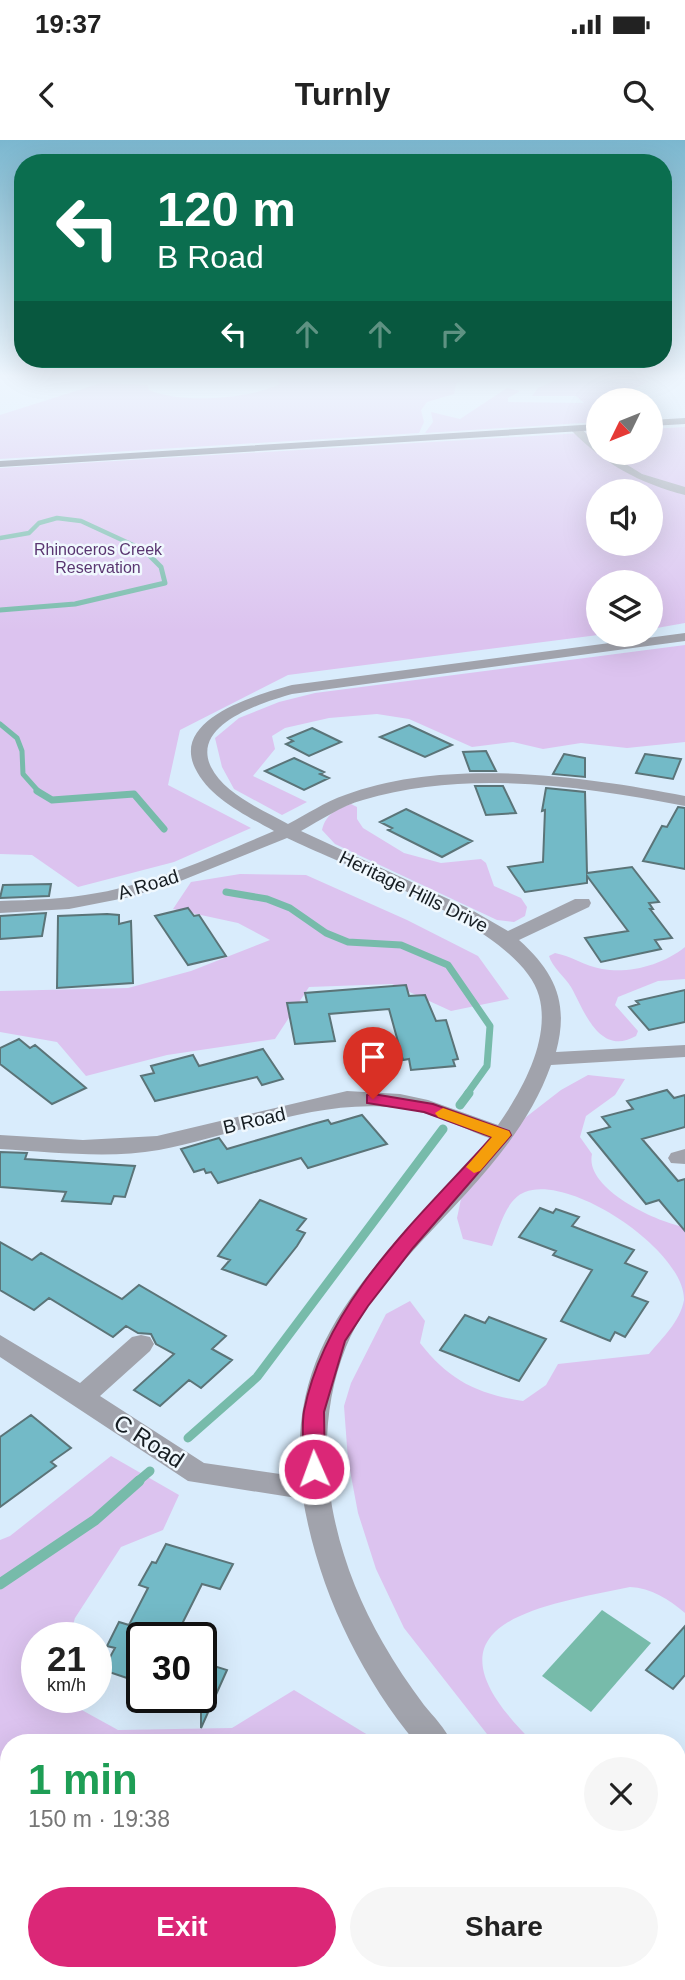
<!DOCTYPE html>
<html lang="en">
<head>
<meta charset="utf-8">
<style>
  body { margin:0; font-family:Helvetica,sans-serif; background:#f6f6f6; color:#222; height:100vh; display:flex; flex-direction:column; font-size:26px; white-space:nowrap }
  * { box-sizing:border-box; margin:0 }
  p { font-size:23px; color:#767676 }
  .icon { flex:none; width:38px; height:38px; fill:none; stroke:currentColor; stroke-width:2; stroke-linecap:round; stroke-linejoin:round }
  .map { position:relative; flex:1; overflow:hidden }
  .sheet { position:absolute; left:0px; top:1594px; width:686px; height:247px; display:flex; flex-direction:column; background:#fff; border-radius:28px 28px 0 0; box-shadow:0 7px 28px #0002 }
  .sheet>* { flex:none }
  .banner { position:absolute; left:14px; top:14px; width:658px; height:214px; border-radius:28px; box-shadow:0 7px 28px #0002; background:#0b6e4f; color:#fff; overflow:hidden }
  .needle { width:46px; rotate:227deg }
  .tools { position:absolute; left:586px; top:248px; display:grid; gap:14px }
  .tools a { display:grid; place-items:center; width:77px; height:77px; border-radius:50%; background:#fff; box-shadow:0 7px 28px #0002; font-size:35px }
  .speed { position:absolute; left:21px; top:1482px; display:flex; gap:14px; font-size:35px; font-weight:700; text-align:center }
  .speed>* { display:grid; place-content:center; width:91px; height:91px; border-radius:50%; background:#fff; box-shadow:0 7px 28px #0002; line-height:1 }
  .speed small { font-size:18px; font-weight:400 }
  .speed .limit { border:4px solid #111; border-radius:10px; background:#fff; color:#111 }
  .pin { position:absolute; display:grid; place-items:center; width:60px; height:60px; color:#fff; margin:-72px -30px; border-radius:50% 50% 50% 0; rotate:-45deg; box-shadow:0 0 7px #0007 }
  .pin .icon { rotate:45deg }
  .me { position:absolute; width:77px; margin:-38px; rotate:358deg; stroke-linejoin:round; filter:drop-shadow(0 0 5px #0008) }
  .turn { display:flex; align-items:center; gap:24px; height:147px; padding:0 28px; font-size:32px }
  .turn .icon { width:91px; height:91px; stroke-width:2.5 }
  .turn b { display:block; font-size:49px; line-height:60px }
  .lanes { display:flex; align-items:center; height:66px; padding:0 28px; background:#0003; justify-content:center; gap:35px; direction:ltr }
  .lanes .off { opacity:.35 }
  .round { display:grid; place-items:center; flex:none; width:74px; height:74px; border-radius:37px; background:#f6f6f6 }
  .summary { display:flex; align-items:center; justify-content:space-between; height:119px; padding:0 28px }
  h1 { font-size:42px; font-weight:600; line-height:52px; color:#1e9e55 }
  .primary-button { display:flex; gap:14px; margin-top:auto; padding:14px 28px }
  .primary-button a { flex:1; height:80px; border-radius:42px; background:#db2777; color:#fff; font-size:28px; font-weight:600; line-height:80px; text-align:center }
  .primary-button a+a { background:#f6f6f6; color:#222 }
  .status { display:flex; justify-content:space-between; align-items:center; height:49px; padding:0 35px; background:#fff; direction:ltr }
  .status svg { height:19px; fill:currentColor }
  header { display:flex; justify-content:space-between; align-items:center; height:91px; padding:0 28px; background:#fff; font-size:32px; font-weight:600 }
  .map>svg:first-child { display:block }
  .green { fill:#dcc3ef; fill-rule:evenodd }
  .water { fill:#7ba }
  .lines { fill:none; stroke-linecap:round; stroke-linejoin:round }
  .stream-far4 { stroke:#7ba; stroke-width:4.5 }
  .stream-far3 { stroke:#7ba; stroke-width:5 }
  .stream-far2 { stroke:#7ba; stroke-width:7 }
  .stream-far1 { stroke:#7ba; stroke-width:9 }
  .stream { stroke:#7ba; stroke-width:11 }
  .building { fill:#73bac7; stroke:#5b7478; stroke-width:2 }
  .minor { fill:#a1a3ac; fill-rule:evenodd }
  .primary { fill:#666979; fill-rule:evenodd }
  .route { fill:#db2777; stroke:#8e194d; stroke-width:2 }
  .slow { fill:#f59e0b }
  .labels { text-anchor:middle; stroke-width:5; stroke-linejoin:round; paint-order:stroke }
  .far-park-label { font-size:16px; fill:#5a3671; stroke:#f0f8fe }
  .street-label { font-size:19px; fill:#161d22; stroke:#f0f8fe }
  .near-street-label { font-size:23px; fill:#161d22; stroke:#f0f8fe }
</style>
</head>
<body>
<div class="status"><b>19:37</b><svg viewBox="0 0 49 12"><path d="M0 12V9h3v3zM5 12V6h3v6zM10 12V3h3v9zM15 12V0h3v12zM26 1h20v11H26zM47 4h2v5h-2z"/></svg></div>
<header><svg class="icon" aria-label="back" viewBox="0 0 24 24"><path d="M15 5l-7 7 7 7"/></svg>Turnly<svg class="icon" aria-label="search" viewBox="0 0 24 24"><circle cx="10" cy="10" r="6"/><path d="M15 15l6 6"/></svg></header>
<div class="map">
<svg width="685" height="1840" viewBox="0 0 685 1840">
  <rect width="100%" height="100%" fill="#d9ecfc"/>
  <path class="green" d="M274,234l196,1 -14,9 -2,10 -27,8 -6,8 3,12 -5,11 -419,26v-44l101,-32 47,2 1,5c31,14 101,9 131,-6z
    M569,234h74l-5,1 10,7 -40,19 -8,-3 -2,24 -173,11 8,-11 -2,-10 29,7 47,-31 13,3 -12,7v4l76,1 -8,-7h-44l6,-8z
    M685,287v196l-34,6v-46h-53v52l-310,40 -108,55 -12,55 83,43 -77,34 -96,25 -46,-32 -32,-1v-386l598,-36v21h53v-24zM598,352h53v52h-53z
    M685,505v97l-58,6 -46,-5 -38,6 -30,-7 -41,5 -63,-28 -32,-5 -48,4 -44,10 -13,8 3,13 -22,27 54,26 -25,13 -48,-26 -12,-22 -7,-29 24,-20 40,-16 36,-9z
    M351,664l6,3v12l6,9 41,25 37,10 40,-4 5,4 8,23 27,12 6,9 -2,9 -11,6 -17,-2 -162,-76 -13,-14c4,-16 14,-21 29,-26z
    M240,734l66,1 101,45 71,36 31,43 -58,12 -59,-27 -83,3 -34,52 -108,16 -81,21 -29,-34 -57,-10v-41l128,-3 63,-17 79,-31 -32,-17 -65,-14 18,-27z
    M685,807v32l-27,2 -40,16 -3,8 23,26 -2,5c-37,21 -52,-26 -65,-49 -6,-10 -19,-20 -22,-31l6,-3c16,3 30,13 47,16 27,5 61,-4 83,-22z
    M588,935l37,4 -10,16 -29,21 -6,21 12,17c-8,35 66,69 93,73v386c-16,-14 -34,-25 -55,-26 -103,21 -216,39 -96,156h-40l-90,-115 -28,-59 -18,-56 -10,-53 -4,-54 7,-23 35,-69 24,-13 15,20 -5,22c29,37 57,51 103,58l23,-16 12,-21 91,-10c13,-16 31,-32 35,-54 1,-49 -113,-126 -159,-108 -19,7 -26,37 -33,54l-29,-7 -6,-21 4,-19 42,-64 58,-45z
    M111,1316l68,39 -16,35 -42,17 -46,71 -6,20h-32v60h23l58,32 114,-2 62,-38 87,53h-372v224l-9,-11v-416l10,-4z
    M677,1812l8,3v25h-666l-6,-8h664z"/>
  <path class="water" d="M602,1470l49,33 -60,69 -49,-36z"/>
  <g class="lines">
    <path class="stream-far4" d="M0,398l29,-5 10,-10 18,-5 24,3 65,30 6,6"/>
    <path class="stream-far3" d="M0,470l75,-6 90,-21 -4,-16 -11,-11
      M0,584l17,14 5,13 1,23 16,18"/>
    <path class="stream-far2" d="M37,651l15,9 82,-6 30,35
      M226,752l41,7 23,9 36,25 22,9 53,3 47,20 42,61 -3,40 -20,28"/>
    <path class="stream-far1" d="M460,965l9,-12
      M188,1298l69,-61 186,-248
      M137,1342l13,-11"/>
    <path class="stream" d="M0,1444l95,-64 44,-39"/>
  </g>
  <path class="building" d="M409,585l43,20 -27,12 -45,-20z
    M312,588l29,14 -32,14 -23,-12 7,-3 -5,-3z
    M486,611l10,20h-26l-7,-19z
    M564,614l21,4v19l-32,-3z
    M645,614l36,5 -8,20 -37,-6z
    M294,618l30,14 -4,2 9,4 -25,12 -39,-19z
    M475,646h28l13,27 -30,2z
    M546,648l39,4 2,81 45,-6 27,35 -10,1 4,6h-3l22,29 -17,2 6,9 -60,13 -16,-24 43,-7 -41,-55v7l-62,9 -17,-25 35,-5 2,-52 -3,1z
    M678,667l7,1v61l-42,-8 19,-35 5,1z
    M406,669l66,32 -30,16 -54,-27 4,-2 -12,-6z
    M51,744l-2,12 -49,2 3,-13z
    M188,768l6,8 5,-1 27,41 -38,9 -33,-49z
    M46,773l-4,23 -42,3v-23z
    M107,774l12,1v9l12,-3 2,62 -76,5 1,-72z
    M406,845l3,11 16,-1 11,26 10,-1 12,39 -5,1 2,6 -44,4 -2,-11 -6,1 -14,-51 -60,5 6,27 -40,3 -8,-41 20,-1 -2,-9z
    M685,850v32l-36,8 -20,-23 10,-3 -3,-3z
    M19,899l11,9 5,-3 51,43 -34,16 -52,-40v-16z
    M263,909l20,30 -21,6 -5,-8 -102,24 -14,-25 13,-3 -3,-7 42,-11 6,11z
    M667,950l7,8 11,-3v32l-43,12 36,42 7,-2v52l-26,-31 -13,4 -58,-71 22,-6 -8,-10 31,-8 -6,-8z
    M362,975l25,29 -79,24 -7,-10 -83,25 -7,-11 -5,1 -2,-4 -10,3 -13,-23 38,-11 8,11 86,-25 15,-4 3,4z
    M0,1012l27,1 -2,6 110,7 -10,31 -11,-1 -3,8 -49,-3 4,-9 -66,-5z
    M260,1060l46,19 -9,11 8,3 -8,13 -31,39 -44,-16 8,-9 -12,-4z
    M540,1068l13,5 3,-4 23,8 -7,9 62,24 -9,13 22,9 -15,24 16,6 -23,35 -10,-5 -5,9 -49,-20 31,-51 -39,-15 3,-4 -37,-14z
    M0,1102l32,18 9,-7 81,46 17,-14 87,51 -14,13 20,11 -31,28 -12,-8 -29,26 -26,-16 40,-36 -18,-10 -5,-10 -13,-1 -12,-7 -13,11 -64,-39 -15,12 -34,-20z
    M465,1175l20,8 4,-6 57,22 -27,42 -79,-31z
    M31,1275l40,33 -20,14 5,4 -56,41v-70z
    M166,1404l67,20 -13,25 -18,-5 -27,54h-33v45l-39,-13 12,-22 -8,-2 12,-24 10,3 19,-37 -9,-3 13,-23 4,1z
    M685,1486v49l-12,14 -27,-19z
    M201,1522l26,8 -26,58z"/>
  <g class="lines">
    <path class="minor" d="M571,286h8l19,20v7h10l34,21 43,13v8c-46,-12 -81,-31 -114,-65z
      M685,493v8l-393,53c-28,8 -102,30 -81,73 13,27 52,43 77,57 19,-10 37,-22 57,-29 100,-38 238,-19 340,1v10c-103,-20 -219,-37 -322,-6 -22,6 -42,20 -62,31l169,78 38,22 67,-32h14l2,4 -2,4 -70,33c37,33 50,64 37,112l129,-7v12l-134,8c-25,71 -81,124 -131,178 -28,31 -58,64 -74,104 -39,97 -14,208 37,296 12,21 26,42 41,62 10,12 21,23 28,38h-36c-57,-69 -98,-155 -113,-244l-115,-18 -188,-124v-22l80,48 52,-46 9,-2 9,2 4,7 -4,7 -50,45 104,67 97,14c-15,-158 102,-230 188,-339 -29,-11 -59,-27 -91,-30 -81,-10 -160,27 -239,42 -51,9 -107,2 -159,-1v-14l83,5 74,-4 190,-45 53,3 28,6 70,25c24,-34 53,-86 41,-129 -18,-68 -189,-127 -252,-158l-104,42 -53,17 -61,12 -69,4v-12c32,-1 65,-2 97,-8 61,-11 120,-38 177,-62 -27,-15 -65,-33 -79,-63 -24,-50 64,-74 97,-83z
      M685,1009v15l-14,-1 -3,-5 3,-5z
      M677,1753l8,3v34l-8,-3z"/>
    <path class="primary" d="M685,278v6l-34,2v-6z
      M598,284v6l-598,37v-6z"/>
  </g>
  <linearGradient id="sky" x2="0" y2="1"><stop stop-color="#7bb7cf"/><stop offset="0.48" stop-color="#eef6fe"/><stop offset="1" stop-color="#eef6fe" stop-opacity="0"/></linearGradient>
  <rect width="685" height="491" fill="url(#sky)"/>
  <path class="route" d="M373,954l60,10 76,27 2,4 -98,113 -45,58 -23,35 -21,71 1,57 -3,6h-15l-3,-6c0,-18 -3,-40 0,-58 22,-111 115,-193 188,-274l-68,-25 -57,-9v-8z"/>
  <path class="slow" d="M443,968l66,23 2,4 -31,36 -6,2 -8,-6 26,-30 -54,-20 -3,-4z"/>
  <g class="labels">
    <g class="far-park-label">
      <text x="98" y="415">Rhinoceros Creek<tspan x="98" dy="18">Reservation</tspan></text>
    </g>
    <g class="street-label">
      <text transform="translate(148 744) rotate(-17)" y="7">A Road</text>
      <text transform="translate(414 751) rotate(26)" y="7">Heritage Hills Drive</text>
      <text transform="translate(254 980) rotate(-13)" y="7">B Road</text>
    </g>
    <g class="near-street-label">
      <text transform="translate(149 1301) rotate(33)" y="8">C Road</text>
    </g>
  </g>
</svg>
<div class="tools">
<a><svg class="needle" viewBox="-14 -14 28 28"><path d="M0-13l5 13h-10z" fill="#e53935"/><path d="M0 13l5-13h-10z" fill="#767676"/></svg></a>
<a><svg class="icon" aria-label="sound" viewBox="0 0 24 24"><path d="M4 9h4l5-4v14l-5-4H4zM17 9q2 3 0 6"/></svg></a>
<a><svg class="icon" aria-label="layers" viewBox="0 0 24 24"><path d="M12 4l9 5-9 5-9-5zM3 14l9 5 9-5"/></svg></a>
</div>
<div class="speed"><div>21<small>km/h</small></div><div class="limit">30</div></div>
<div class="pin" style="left:373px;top:959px;background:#d93025"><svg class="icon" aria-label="arrive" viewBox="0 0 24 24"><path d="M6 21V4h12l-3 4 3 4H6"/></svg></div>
<svg class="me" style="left:314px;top:1329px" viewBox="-20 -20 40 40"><circle r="17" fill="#db2777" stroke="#fff" stroke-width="3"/><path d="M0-11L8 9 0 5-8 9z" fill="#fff"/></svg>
<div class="banner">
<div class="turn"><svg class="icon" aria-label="left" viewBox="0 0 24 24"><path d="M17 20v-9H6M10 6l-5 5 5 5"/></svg><div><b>120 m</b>B Road</div></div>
<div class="lanes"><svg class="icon" aria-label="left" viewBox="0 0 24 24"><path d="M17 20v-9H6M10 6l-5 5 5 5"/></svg><svg class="icon off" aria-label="ahead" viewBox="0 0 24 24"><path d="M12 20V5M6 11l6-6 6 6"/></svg><svg class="icon off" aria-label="ahead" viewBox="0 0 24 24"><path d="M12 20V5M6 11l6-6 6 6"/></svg><svg class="icon off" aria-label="right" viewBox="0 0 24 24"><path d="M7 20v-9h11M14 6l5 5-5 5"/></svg></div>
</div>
<section class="sheet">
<div class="summary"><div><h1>1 min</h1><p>150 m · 19:38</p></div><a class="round"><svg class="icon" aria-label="close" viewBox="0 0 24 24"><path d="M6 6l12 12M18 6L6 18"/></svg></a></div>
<div class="primary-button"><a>Exit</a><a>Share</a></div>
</section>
</div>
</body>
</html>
